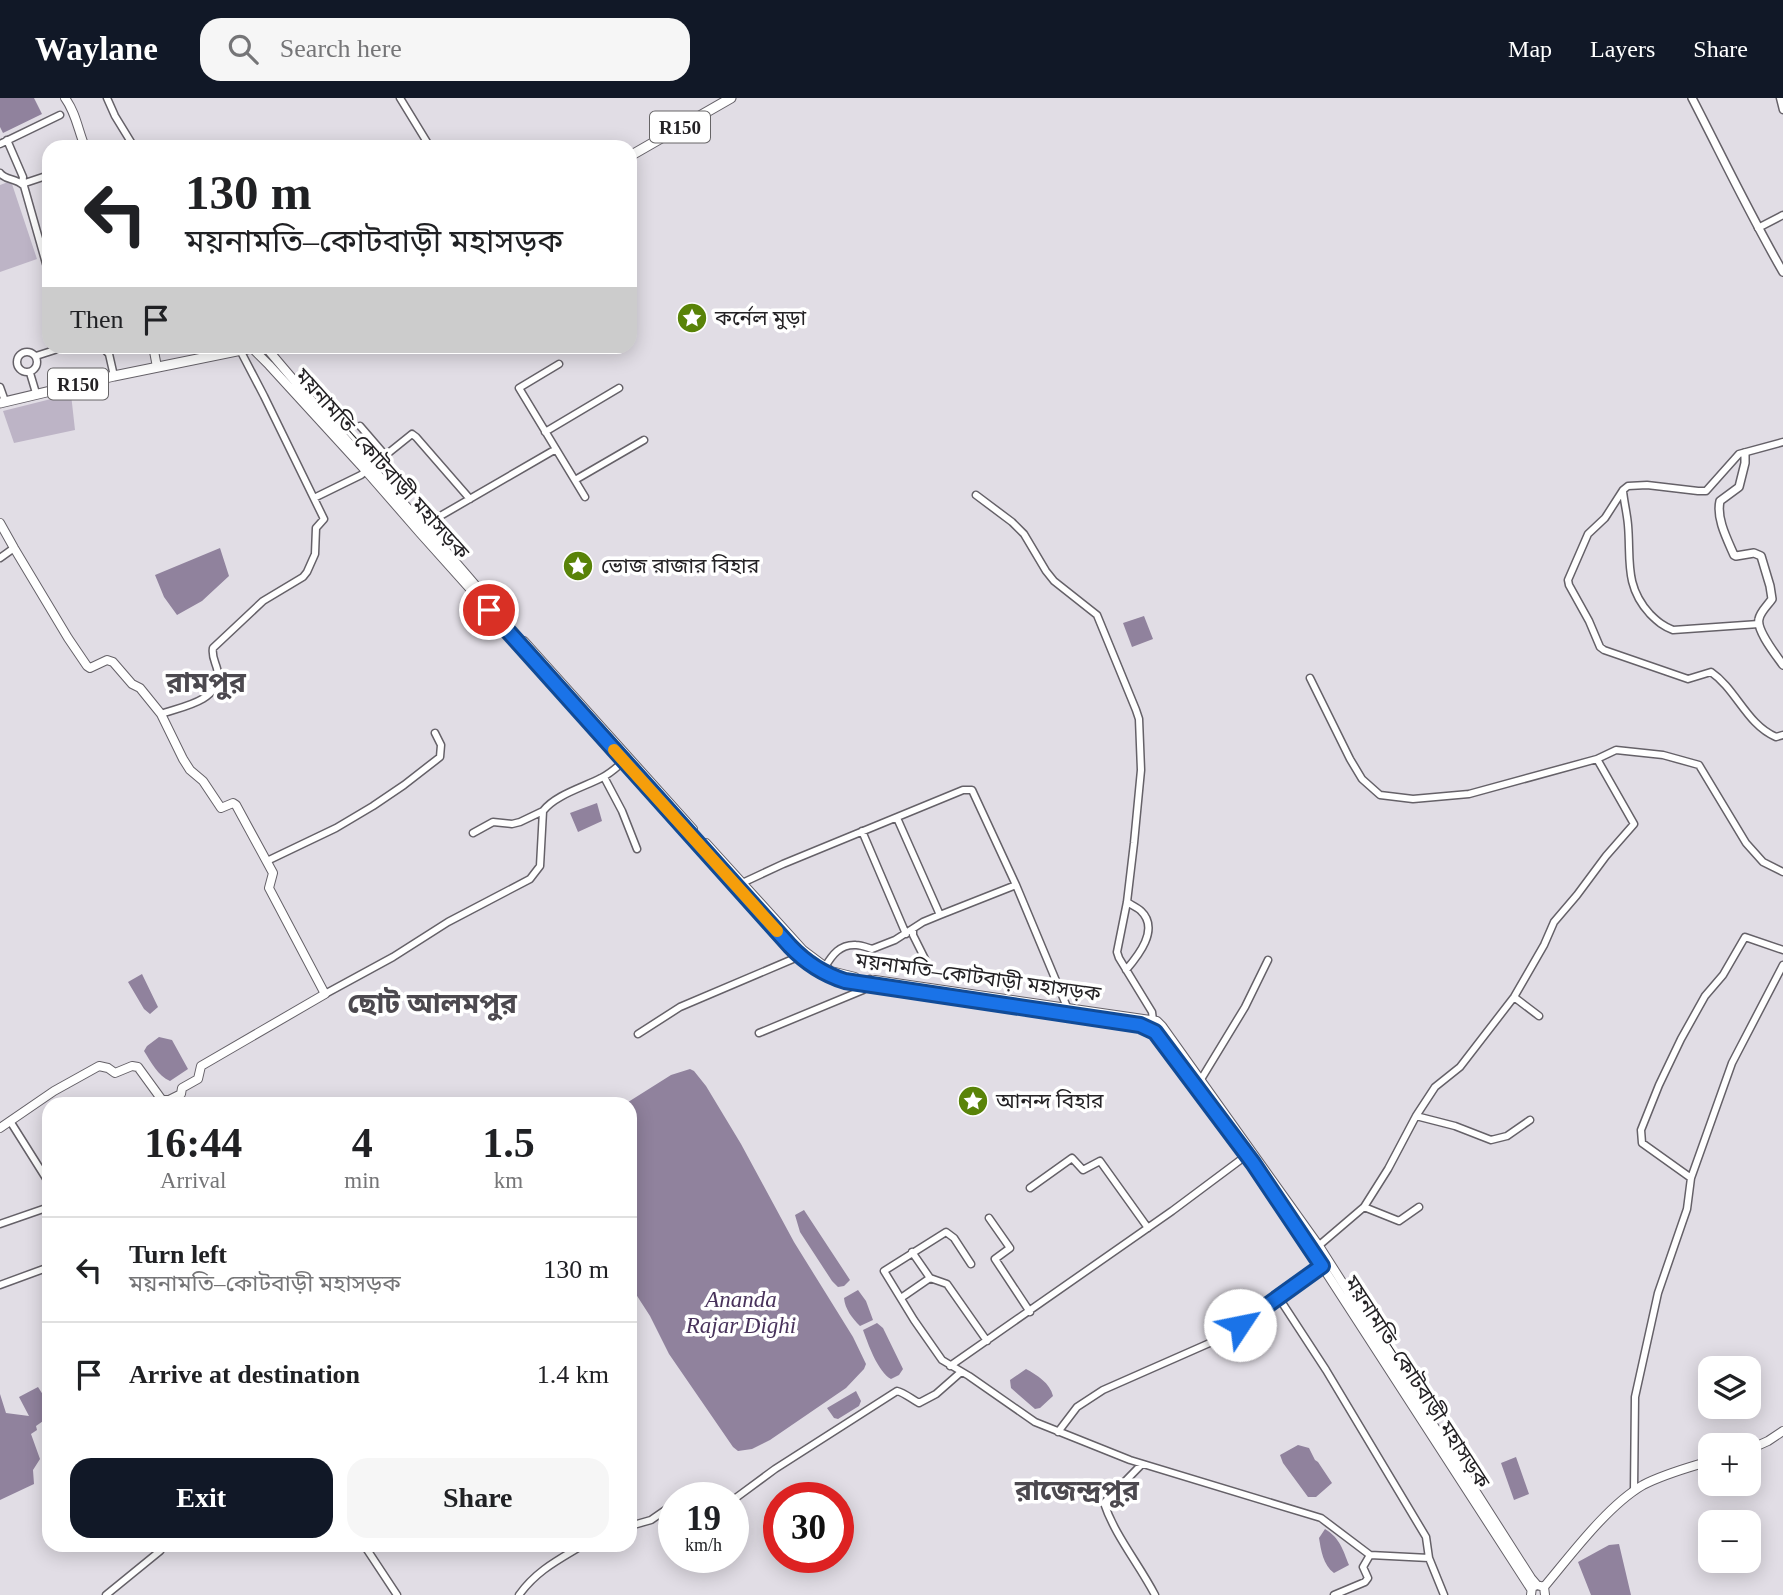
<!DOCTYPE html>
<html lang="en">
<head>
<meta charset="utf-8">
<style>
  body { margin:0; font-family:"Times New Roman","Noto Sans Bengali",serif; background:#f6f6f6; color:#202124; height:100vh; display:flex; flex-direction:column; font-size:26px; white-space:nowrap }
  * { box-sizing:border-box; margin:0 }
  p { font-size:23px; color:#757577 }
  .icon { flex:none; width:38px; height:38px; fill:none; stroke:currentColor; stroke-width:2; stroke-linecap:round; stroke-linejoin:round }
  .map { position:relative; flex:1; overflow:hidden }
  .details { position:absolute; left:42px; top:999px; width:595px; height:455px; display:flex; flex-direction:column; background:#fff; border-radius:21px; box-shadow:0 4px 18px #0003 }
  .details>* { flex:none }
  .top-card { position:absolute; left:42px; top:42px; width:595px; height:214px; border-radius:21px; box-shadow:0 4px 18px #0003; background:#fff; color:#202124; overflow:hidden }
  .buttons { position:absolute; left:1698px; top:1258px; display:grid; gap:14px }
  .buttons a { display:grid; place-items:center; width:63px; height:63px; border-radius:14px; background:#fff; box-shadow:0 4px 18px #0003; font-size:35px }
  .speed { position:absolute; left:658px; top:1384px; display:flex; gap:14px; font-size:35px; font-weight:700; text-align:center }
  .speed>* { display:grid; place-content:center; width:91px; height:91px; border-radius:50%; background:#fff; box-shadow:0 4px 18px #0003; line-height:1 }
  .speed small { font-size:18px; font-weight:400 }
  .speed .limit { border:10px solid #d22; background:#fff; color:#111 }
  .pin { position:absolute; display:grid; place-items:center; width:60px; height:60px; color:#fff; margin:-30px; border:4px solid #fff; border-radius:50%; box-shadow:0 2px 7px #0007 }
  .me { position:absolute; width:77px; margin:-38px; rotate:56deg; stroke-linejoin:round; filter:drop-shadow(0 0 5px #0008) }
  .turn { display:flex; align-items:center; gap:24px; height:147px; padding:0 28px; font-size:32px }
  .turn .icon { width:91px; height:91px; stroke-width:2.5 }
  .turn b { display:block; font-size:49px; line-height:60px }
  .then { display:flex; align-items:center; height:66px; padding:0 28px; background:#0003; gap:14px; font-size:26px }
  .eta { display:flex; justify-content:space-evenly; align-items:center; height:119px; text-align:center }
  .eta b { font-size:42px; font-weight:600; line-height:49px }
  .button { display:flex; gap:14px; margin-top:auto; padding:14px 28px }
  .button a { flex:1; height:80px; border-radius:21px; background:#111827; color:#fff; font-size:28px; font-weight:600; line-height:80px; text-align:center }
  .button a+a { background:#f6f6f6; color:#202124 }
  ul { padding:0; list-style:none }
  li { display:flex; align-items:center; gap:21px; height:105px; padding:0 28px; border-top:2px solid #e0e0e0 }
  li div { flex:1 }
  li b { display:block; font-size:26px }
  li em { font-style:normal }
  header { display:flex; align-items:center; gap:42px; box-sizing:border-box; height:98px; padding:0 35px; background:#111827; color:#fff }
  header strong { font-size:33px }
  nav { display:flex; gap:38px; margin-inline-start:auto; font-size:24px }
  .search { width:490px; height:63px; background:#f6f6f6; display:flex; align-items:center; gap:18px; box-sizing:border-box; padding:0 24px; border-radius:21px; color:#757577; font-size:26px }
  .map>svg:first-child { display:block }
  .green { fill:#bdb4c6 }
  .water { fill:#90829d }
  .lines { fill:none; stroke-linecap:round; stroke-linejoin:round }
  .minor-casing { stroke:#656168; stroke-width:9 }
  .tertiary-casing { stroke:#656168; stroke-width:10 }
  .secondary-casing { stroke:#656168; stroke-width:10 }
  .primary-casing { stroke:#656168; stroke-width:11 }
  .minor { stroke:#fff; stroke-width:6 }
  .tertiary { stroke:#fff; stroke-width:7 }
  .secondary { stroke:#fff; stroke-width:8 }
  .primary { stroke:#fff; stroke-width:9 }
  .route-casing { stroke:#114b97; stroke-width:18 }
  .route { stroke:#1a73e8; stroke-width:12 }
  .slow { stroke:#f59e0b; stroke-width:12 }
  .labels { text-anchor:middle; stroke-width:7; stroke-linejoin:round; paint-order:stroke }
  .shield { fill:#fff; stroke:#666466; stroke-width:2 }
  .shield-label { font-size:19px; font-weight:bold; fill:#242225 }
  .poi-label { font-size:21px; fill:#242225; stroke:#fff; text-anchor:start }
  .street-label { font-size:21px; fill:#242225; stroke:#fff }
  .water-label { font-size:23px; font-style:italic; fill:#48325b; stroke:#fff }
  .district-label { font-size:28px; font-weight:bold; fill:#4c494f; stroke:#fff }
</style>
</head>
<body>
<header>
<strong>Waylane</strong>
<div class="search"><svg class="icon" aria-label="search" viewBox="0 0 24 24"><circle cx="10" cy="10" r="6"/><path d="M15 15l6 6"/></svg>Search here</div>
<nav><a>Map</a><a>Layers</a><a>Share</a></nav>
</header>
<div class="map">
<svg width="1783" height="1497" viewBox="0 0 1783 1497">
  <rect width="100%" height="100%" fill="#e1dde5"/>
  <path class="green" d="M11,83l26,78 -37,13v-87z
    M71,296l4,36 -61,13 -11,-32z"/>
  <path class="water" d="M0,0h34l8,16 -39,19 -3,-6z
    M220,450l9,28 -27,25 -25,14 -13,-18 -9,-22z
    M1144,518l9,23 -21,8 -9,-24z
    M597,705l5,18 -24,11 -8,-19z
    M142,876l16,33 -8,7 -6,-5 -16,-27z
    M159,939l13,3 16,29 -18,12c-12,-5 -19,-19 -26,-30l3,-5z
    M690,971l4,2 12,15 35,58 53,98 59,95 13,27 -2,5 -18,19 -76,52 -18,9 -14,2 -5,-4 -64,-93 -19,-38 -20,-31v-181h-5l46,-29z
    M804,1112l46,70 -6,6 -6,1 -6,-6 -32,-49 -5,-17z
    M858,1192l8,11 7,19 -13,6c-8,-8 -15,-17 -16,-28z
    M877,1225l6,5 20,41 -4,6 -8,4c-13,-7 -23,-35 -28,-49z
    M1026,1271c11,6 24,14 27,27l-13,12 -5,1 -24,-21 -1,-8z
    M38,1289l11,17v20l-3,-5 -10,7 1,4 -6,4 9,25 -7,11 1,14 -34,16v-106l6,19 23,3 -10,-19z
    M856,1293l5,10 -2,5 -21,13 -4,-1 -7,-10z
    M1298,1347l11,3 6,12 3,2 14,21 -16,14h-8l-25,-34 -3,-8z
    M1516,1359l13,37 -15,6 -13,-37z
    M1325,1431c15,9 18,21 24,36l-15,8c-11,-8 -13,-23 -15,-35z
    M1619,1446l12,51h-40l-13,-33 31,-17z"/>
  <g class="lines">
    <g class="minor-casing">
      <path id="minor" d="M107,0l8,18 19,31
        M400,0l30,49
        M1780,0l3,12
        M7,42l16,37 -1,7 27,-9
        M0,46l60,-29
        M0,75c6,8 15,4 24,13l25,88
        M1758,130l25,-13
        M101,248l8,8
        M111,248l-2,8 5,22
        M17 264a10 10 0 1 1 20 0a10 10 0 1 1-20 0Z
        M36,258l31,-10
        M559,266l-40,24 66,109
        M30,275l6,20
        M0,289l5,14
        M360,328l25,29
        M545,334l74,-44
        M1783,344l-44,12 -33,37h-8l-51,-6 -19,1 -5,4 -18,28 -17,16 -20,46 1,5 20,36 11,26 4,3 84,29 23,-7c25,17 36,53 65,65l7,-2
        M575,382l69,-40
        M1623,393c1,11 4,22 5,34 3,34 -4,61 22,89 8,8 13,12 23,16l86,-6
        M976,397l36,27 12,12 22,37 8,10 43,34 39,95 3,9 2,51 -7,73 -7,59 -10,50 2,6 33,54 1,8 -2,2
        M314,400l47,-23 51,-41 4,3 54,62
        M423,428l133,-77
        M0,460l14,-10
        M1310,580l40,81 12,20 18,16 33,4 56,-5 128,-35 19,-9 47,5 36,10 47,78 17,19 20,10
        M161,616c19,-7 57,-12 57,-39 0,-10 -7,-16 -5,-27l50,-47 40,-24 4,-5 8,-18 1,-26 8,-9 -60,-123 -24,-46
        M604,679l18,34 15,38
        M897,720l43,97
        M862,733l44,103
        M473,735l20,-11 19,2 8,-2 23,-11
        M267,763l69,-33 37,-22 31,-21 36,-28 1,-12 -6,-12
        M738,787l45,-21 180,-74h9l44,95 51,122 -1,3
        M913,831v6l17,34
        M825,869c7,-12 15,-23 31,-22 6,0 12,3 16,4l23,-9 28,-18 17,-7 76,-30
        M1126,872c12,-14 34,-41 15,-59 -4,-4 -10,-6 -14,-9
        M325,896l68,-37 55,-35 82,-43 10,-13 3,-55c12,-16 41,-24 58,-33 9,-4 16,-11 23,-17
        M1514,899l25,19
        M759,935l104,-43 3,-2 4,-9
        M638,936l42,-27 120,-51
        M1200,983l45,-74 23,-47
        M1416,1018l39,10 36,14 16,-4 23,-16
        M10,1023l39,62
        M1691,1080l-49,-35 -1,-13 18,-45 22,-46 24,-43 18,-21 22,-38 38,13
        M1030,1090l42,-30 11,12 17,-9 48,67
        M1364,1109l35,14 20,-14
        M989,1120l21,30 -15,11 35,53
        M0,1126l49,-17
        M1316,1150l48,-41 24,-38 28,-53 19,-29 25,-20 54,-70 30,-52 10,-23 23,-27 29,-39 28,-32 -37,-65
        M971,1166l-17,-26 -8,-6 -62,39 30,49 28,40 27,16 66,46 95,38 191,58 49,37 59,3 15,37
        M1322,1168l-43,32 47,72 100,167 3,21
        M930,1180l17,6 40,57
        M0,1187l49,-18
        M901,1200l29,-20 -18,-26
        M950,1268l222,-155 75,-56
        M1058,1334l19,-25 26,-17 118,-52 58,-40
        M1142,1366l-38,39c11,33 35,61 51,92
        M1634,1393l1,-94 23,-104 29,-84 4,-31 41,-115 51,-98
        M733,1402l42,-31 122,-78c8,2 14,8 22,12l17,-9 25,-22
        M630,1428l21,-6 23,-16
        M364,1447l33,50
        M106,1497l54,-44 4,-6
        M519,1497c17,-24 39,-35 64,-50
        M1334,1497l31,-13 3,-4 -5,-11 7,-12"/>
    </g>
    <g class="tertiary-casing">
      <path id="tertiary" d="M1692,0c30,58 58,117 91,174
        M1745,355v10l-6,24 -19,14c-4,17 7,38 14,54l2,1 18,-3 7,3 9,30 2,13c-4,6 -12,13 -13,20 -3,11 17,36 24,46"/>
    </g>
    <g class="secondary-casing">
      <path id="secondary" d="M65,0c11,15 13,32 20,49
        M153,248l4,21
        M265,248c73,89 154,170 227,259
        M252,250l17,17 97,106 54,62 370,413c16,17 33,28 55,35l295,44 15,7 123,166 253,391
        M0,425l14,25 54,90 19,28 3,2 17,-8 6,2 19,22 8,4 21,26 22,45 7,11 13,11 18,27 12,-5 3,2 37,68 -4,15 56,106 -124,72 -3,13 -16,9 -1,6 -12,6h-7l-24,-33 -6,-1 -17,7 -7,-5 -9,-2 -45,25 -54,37
        M524,543l169,188
        M706,745l97,107 28,21 24,6
        M875,882l282,41 5,5 157,220 212,332 6,7
        M1748,1352l20,-9 15,-10
        M1544,1489c27,-32 63,-81 99,-102 21,-11 44,-17 67,-24
        M1531,1497l1,-8 5,-2 7,2 1,8"/>
    </g>
    <g class="primary-casing">
      <path id="primary" d="M630,58l101,-58
        M0,305l114,-27 148,-30"/>
    </g>
    <use href="#minor" class="minor"/>
    <use href="#tertiary" class="tertiary"/>
    <use href="#secondary" class="secondary"/>
    <use href="#primary" class="primary"/>
  </g>
  <g class="lines">
    <g class="route-casing">
      <path id="route" d="M489,512l301,336c16,17 33,28 55,35l295,44 15,7 98,131 69,103 -82,59"/>
    </g>
    <use href="#route" class="route"/>
    <path class="slow" d="M614,652l163,181"/>
  </g>
  <defs>
    <g id="sight-disc" transform="scale(1.575)"><circle r="9.5" fill="#598308" stroke="#fff"/><path d="M0-6L1.8-2.2L6-1.7L2.9 1.2L3.7 5.4L0 3.3L-3.7 5.4L-2.9 1.2L-6-1.7L-1.8-2.2Z" fill="#fff"/></g>
  </defs>
  <g fill-rule="evenodd">
    <use href="#sight-disc" x="692" y="220"/>
    <use href="#sight-disc" x="578" y="468"/>
    <use href="#sight-disc" x="973" y="1003"/>
  </g>
  <g class="labels">
    <g class="shield">
      <rect x="650" y="13.5" width="60" height="31" rx="5"/>
      <rect x="48" y="270.5" width="60" height="31" rx="5"/>
    </g>
    <g class="shield-label">
      <text x="680" y="36">R150</text>
      <text x="78" y="293">R150</text>
    </g>
    <g class="poi-label">
      <text x="715" y="227">কর্নেল মুড়া</text>
      <text x="601" y="475">ভোজ রাজার বিহার</text>
      <text x="996" y="1010">আনন্দ বিহার</text>
    </g>
    <g class="street-label">
      <text transform="translate(382 366) rotate(48)" y="7">ময়নামতি–কোটবাড়ী মহাসড়ক</text>
      <text transform="translate(978 879) rotate(8)" y="7">ময়নামতি–কোটবাড়ী মহাসড়ক</text>
      <text transform="translate(1417 1284) rotate(57)" y="7">ময়নামতি–কোটবাড়ী মহাসড়ক</text>
    </g>
    <g class="water-label">
      <text x="741" y="1209">Ananda<tspan x="741" dy="26">Rajar Dighi</tspan></text>
    </g>
    <g class="district-label">
      <text x="206" y="594">রামপুর</text>
      <text x="432" y="915">ছোট আলমপুর</text>
      <text x="1077" y="1402">রাজেন্দ্রপুর</text>
    </g>
  </g>
</svg>
<div class="buttons">
<a><svg class="icon" aria-label="layers" viewBox="0 0 24 24"><path d="M12 4l9 5-9 5-9-5zM3 14l9 5 9-5"/></svg></a>
<a>+</a>
<a>−</a>
</div>
<div class="speed"><div>19<small>km/h</small></div><div class="limit">30</div></div>
<div class="pin" style="left:489px;top:512px;background:#d93025"><svg class="icon" aria-label="arrive" viewBox="0 0 24 24"><path d="M6 21V4h12l-3 4 3 4H6"/></svg></div>
<svg class="me" style="left:1240px;top:1227px" viewBox="-20 -20 40 40"><circle r="19" fill="#fff"/><path d="M0-13L10 11 0 6-10 11z" fill="#1a73e8"/></svg>
<div class="top-card">
<div class="turn"><svg class="icon" aria-label="left" viewBox="0 0 24 24"><path d="M17 20v-9H6M10 6l-5 5 5 5"/></svg><div><b>130 m</b>ময়নামতি–কোটবাড়ী মহাসড়ক</div></div>
<div class="then">Then<svg class="icon" aria-label="arrive" viewBox="0 0 24 24"><path d="M6 21V4h12l-3 4 3 4H6"/></svg></div>
</div>
<section class="details">
<div class="eta">
<div><b>16:44</b><p>Arrival</p></div>
<div><b>4</b><p>min</p></div>
<div><b>1.5</b><p>km</p></div>
</div>
<ul>
<li><svg class="icon" aria-label="left" viewBox="0 0 24 24"><path d="M17 20v-9H6M10 6l-5 5 5 5"/></svg><div><b>Turn left</b><p>ময়নামতি–কোটবাড়ী মহাসড়ক</p></div><em>130 m</em></li>
<li><svg class="icon" aria-label="arrive" viewBox="0 0 24 24"><path d="M6 21V4h12l-3 4 3 4H6"/></svg><div><b>Arrive at destination</b></div><em>1.4 km</em></li>
</ul>
<div class="button"><a>Exit</a><a>Share</a></div>
</section>
</div>
</body>
</html>
